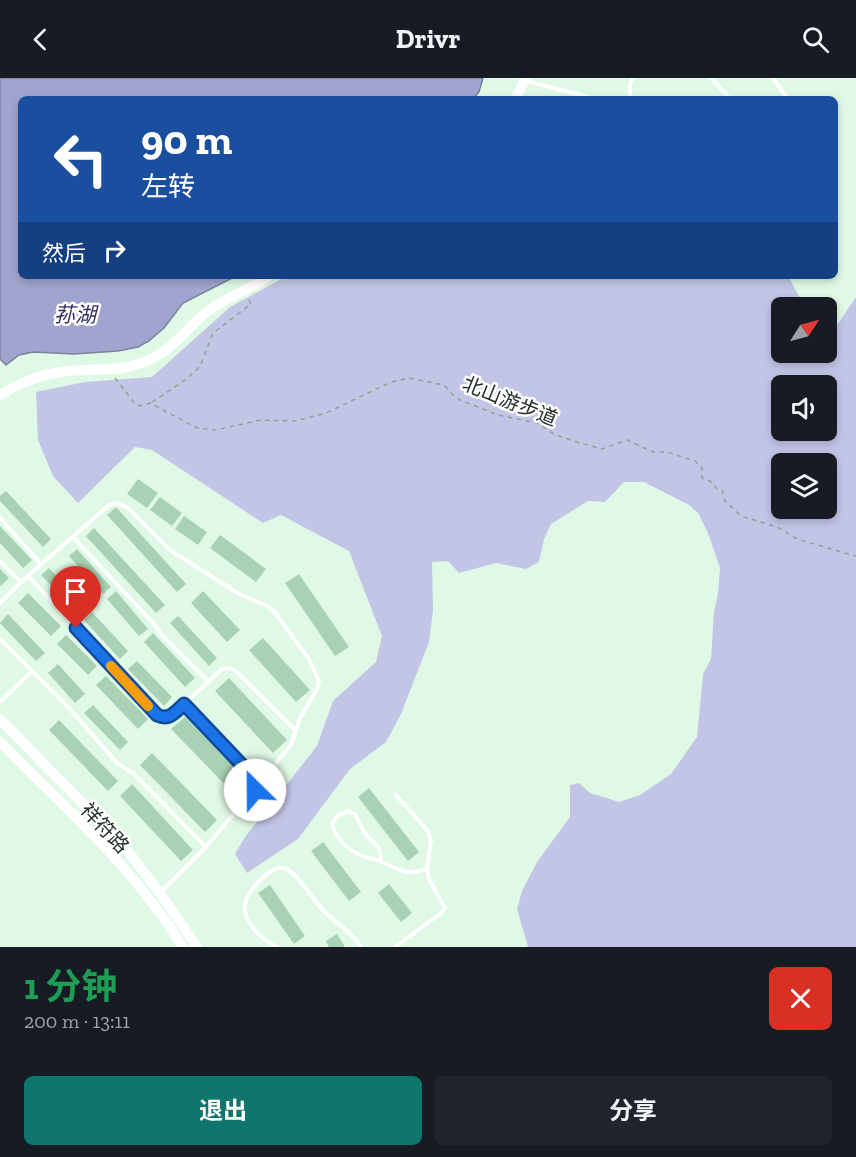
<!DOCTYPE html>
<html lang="zh">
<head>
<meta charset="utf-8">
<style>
  body { margin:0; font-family:"Zilla Slab","Noto Sans SC",serif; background:#20242c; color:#f1f3f6; height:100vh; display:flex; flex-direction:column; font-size:22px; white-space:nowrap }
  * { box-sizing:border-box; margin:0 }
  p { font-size:20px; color:#9ea1a6 }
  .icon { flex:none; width:33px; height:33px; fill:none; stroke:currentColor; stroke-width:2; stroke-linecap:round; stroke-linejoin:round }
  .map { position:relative; height:869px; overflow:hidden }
  .panel { display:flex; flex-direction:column; background:#171b24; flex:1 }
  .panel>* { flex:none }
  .guide { position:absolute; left:18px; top:18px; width:820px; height:183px; border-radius:9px; box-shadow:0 3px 9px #0003; background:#1a4fa0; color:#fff; overflow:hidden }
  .needle { width:39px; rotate:54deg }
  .tools { position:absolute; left:771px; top:219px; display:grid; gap:12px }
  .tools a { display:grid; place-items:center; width:66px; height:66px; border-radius:9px; background:#171b24; box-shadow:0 3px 9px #0003; font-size:30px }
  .pin { position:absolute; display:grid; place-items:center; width:51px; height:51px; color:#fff; margin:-62px -26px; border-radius:50% 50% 50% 0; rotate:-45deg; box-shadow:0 0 6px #0007 }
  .pin .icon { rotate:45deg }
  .me { position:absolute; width:66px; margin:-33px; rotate:337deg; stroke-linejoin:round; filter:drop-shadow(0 0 4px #0008) }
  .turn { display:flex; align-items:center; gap:21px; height:126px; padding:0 24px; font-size:27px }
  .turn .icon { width:78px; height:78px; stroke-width:2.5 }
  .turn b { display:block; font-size:42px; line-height:51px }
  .then { display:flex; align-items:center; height:57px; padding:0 24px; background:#0003; gap:12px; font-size:22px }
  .round { display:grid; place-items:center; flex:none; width:63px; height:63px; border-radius:9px; background:#20242c }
  .summary { display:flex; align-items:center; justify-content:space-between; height:102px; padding:0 24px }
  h1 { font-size:36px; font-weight:700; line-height:45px; color:#1e9e55 }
  .primary-button { display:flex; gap:12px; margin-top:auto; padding:12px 24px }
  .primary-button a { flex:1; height:69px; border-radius:9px; background:#0f766e; color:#fff; font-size:24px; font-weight:700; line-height:69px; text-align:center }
  .primary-button a+a { background:#20242c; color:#f1f3f6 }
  header { display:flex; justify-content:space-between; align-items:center; height:78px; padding:0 24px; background:#171b24; font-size:27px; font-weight:700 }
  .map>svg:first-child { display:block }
  .green { fill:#c3c5e7; fill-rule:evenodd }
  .water { fill:#a1a4ce; stroke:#7c819c; stroke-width:1.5 }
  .building { fill:#a9d2b4 }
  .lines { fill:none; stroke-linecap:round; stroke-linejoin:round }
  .path { stroke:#90a294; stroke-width:1.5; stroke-dasharray:4.5 4.5; stroke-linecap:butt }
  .service { stroke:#fff; stroke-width:4 }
  .secondary { stroke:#fff; stroke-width:10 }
  .route-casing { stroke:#114b97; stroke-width:15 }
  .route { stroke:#1a73e8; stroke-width:10 }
  .slow { stroke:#f59e0b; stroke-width:10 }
  .labels { text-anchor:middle; stroke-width:5; stroke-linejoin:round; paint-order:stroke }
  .street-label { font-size:20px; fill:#252e27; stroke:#fff }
  .water-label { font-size:21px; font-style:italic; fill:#2e2c61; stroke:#fff }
</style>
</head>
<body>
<header><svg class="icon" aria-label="back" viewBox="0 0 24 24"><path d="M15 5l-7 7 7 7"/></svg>Drivr<svg class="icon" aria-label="search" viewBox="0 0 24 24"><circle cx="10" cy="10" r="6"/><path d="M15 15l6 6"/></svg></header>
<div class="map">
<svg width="856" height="869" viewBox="0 0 856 869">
  <rect width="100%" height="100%" fill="#e0f9e6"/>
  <path class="green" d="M287,198h501l17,31 -23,1v44h44l1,-12 29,-43v650h-328l-11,-38 5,-18 15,-29 33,-45v-32l9,-2 11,10 29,9 21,-7 31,-21 26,-37 6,-63 8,-15 3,-47 4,-18 2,-26 -12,-35 -10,-20 -9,-8 -45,-23h-20l-19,20 -17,-1 -37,23 -7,15 -5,23 -13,7 -30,-6 -37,10 -11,-12 -16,1 1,49 -4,31 -28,72 -15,28 -36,27 -52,70 -51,34 -12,-19 10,-17 72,-91 16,-45 43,-39 6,-26 -33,-85 -68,-36 -18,8 -111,-73 -17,-3 -57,56 -25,-27 -15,-36 -2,-48 49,-10 67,-5 78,-70zM782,308h44v44h-44zM782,386h44v44h-44z"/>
  <path class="water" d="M0,0h483l-4,14 -6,7h-452v177h215l-53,27 -19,25 -15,13 -11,6 -20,4 -44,3 -41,-2 -14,3 -13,10 -6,-6z"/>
  <path class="building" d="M138,401l20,14 -11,15 -20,-14z
    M6,413l45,48 -8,8 -43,-46v-5z
    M160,419l22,16 -10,13 -22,-16z
    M116,429l70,77 -9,8 -70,-77z
    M184,438l23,16 -9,13 -23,-16z
    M0,448l32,34 -9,8 -23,-25z
    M94,450l71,77 -9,8 -70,-77z
    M220,457l46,34 -10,13 -46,-34z
    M77,471l34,38 -8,7 -34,-38z
    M49,490l38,40 -8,7 -38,-40z
    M0,491l9,9 -8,8 -1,-2z
    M299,496l50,73 -14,9 -50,-73z
    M116,513l32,38 -9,7 -32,-37z
    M203,513l37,39 -13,12 -36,-39z
    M28,515l33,33 -10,10 -33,-33z
    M92,534l36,39 -8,8 -36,-39z
    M8,536l37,39 -9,8 -36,-38z
    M178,538l39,42 -8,8 -39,-43z
    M153,555l42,45 -10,9 -41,-45z
    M66,557l31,31 -9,9 -31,-31z
    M263,560l47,52 -14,12 -47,-52z
    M137,583l35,36 -8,9 -36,-37z
    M58,586l27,30 -10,9 -27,-30z
    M106,598l42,43 -10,10 -42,-44z
    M229,600l58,62 -14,13 -58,-62z
    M93,627l35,37 -8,8 -36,-37z
    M185,639l65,67 -13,13 -66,-68z
    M59,642l59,61 -10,10 -59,-61z
    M152,675l65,67 -12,12 -65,-67z
    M132,706l61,66 -12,11 -61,-65z
    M369,710l50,64 -11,9 -50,-64z
    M323,764l38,50 -12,9 -38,-50z
    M389,806l23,29 -11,9 -23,-29z
    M270,807l35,51 -11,8 -36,-51z
    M337,856l8,13h-16l-3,-6z"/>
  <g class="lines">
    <path class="path" d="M115,300l20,26 6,2 9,-3 47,25 19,2 44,-10 35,1 31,-8 65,-31 17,-4 31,6 7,3 7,8 7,5 38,15 39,8 17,11 19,7 29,8 25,-9 26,12h14l28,9 7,7v10l10,4 5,7 5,1 3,11 16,15 36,11 20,12 59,17
      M152,324l36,-24 12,-12 13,-33 38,-29 -2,-4"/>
    <path class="service" d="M711,0l19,21
      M773,0l15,21
      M526,3l70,18
      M630,21v-15l3,-6
      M0,440l41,46
      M73,459l81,87 7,10 47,47
      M0,483l21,21
      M28,498l129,139 7,3 6,-1 52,-48 9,-1 8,6 57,57
      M0,525l21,-21 88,-77 9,-2 10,5 42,42 69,44 28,12 7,5 35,48 10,22 -2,8 -17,29 -9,27 -85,102 -45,45
      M0,561l69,69 48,55 16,10 73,74
      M0,624l32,-31
      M184,626l76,80
      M381,784c0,-20 -8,-17 -17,-30 -3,-5 -6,-13 -9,-18l-7,-3 -11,5 -5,8c4,14 15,25 28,31 7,3 15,4 22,7 17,8 27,14 45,7
      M277,869c-14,-6 -35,-26 -32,-42 1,-13 25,-39 38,-37 9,2 15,11 21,18 7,9 15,21 24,29 12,10 24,18 33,32
      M395,869l45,-33 5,-6 -16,-29 -2,-10 4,-29 -4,-10 -31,-35"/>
    <path class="secondary" d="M515,21l11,-21
      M0,317c21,-13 45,-22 70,-24 30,-3 51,2 81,-12 23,-11 35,-30 53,-45 16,-13 38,-22 56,-32l8,-6
      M0,641l124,127 36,47 37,54
      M0,664c64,64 135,127 183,205"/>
  </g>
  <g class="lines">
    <g class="route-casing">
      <path id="route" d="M76,550l81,87c13,6 18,-3 27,-11l76,80 -5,6"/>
    </g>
    <use href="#route" class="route"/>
    <path class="slow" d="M111,588l37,40"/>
  </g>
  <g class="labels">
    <g class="street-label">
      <text transform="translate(510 323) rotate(22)" y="7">北山游步道</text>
      <text transform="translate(105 750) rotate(47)" y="7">祥符路</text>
    </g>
    <g class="water-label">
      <text x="75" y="244">荪湖</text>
    </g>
  </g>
</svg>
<div class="tools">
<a><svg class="needle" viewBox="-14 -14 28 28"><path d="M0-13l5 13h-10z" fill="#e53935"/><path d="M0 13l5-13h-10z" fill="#9ea1a6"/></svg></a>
<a><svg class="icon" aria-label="sound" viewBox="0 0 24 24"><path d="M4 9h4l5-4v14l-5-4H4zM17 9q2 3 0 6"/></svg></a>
<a><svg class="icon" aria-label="layers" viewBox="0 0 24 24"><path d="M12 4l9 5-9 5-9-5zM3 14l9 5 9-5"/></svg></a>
</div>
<div class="pin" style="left:76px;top:550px;background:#d93025"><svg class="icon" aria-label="arrive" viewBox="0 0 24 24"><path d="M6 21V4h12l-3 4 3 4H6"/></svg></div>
<svg class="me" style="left:255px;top:712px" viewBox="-20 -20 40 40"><circle r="19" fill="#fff"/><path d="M0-13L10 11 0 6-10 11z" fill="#1a73e8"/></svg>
<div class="guide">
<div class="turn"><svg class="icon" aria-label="left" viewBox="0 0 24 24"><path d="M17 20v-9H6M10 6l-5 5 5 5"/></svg><div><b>90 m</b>左转</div></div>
<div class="then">然后<svg class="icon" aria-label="right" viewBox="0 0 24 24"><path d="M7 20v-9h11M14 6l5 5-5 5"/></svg></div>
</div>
</div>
<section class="panel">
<div class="summary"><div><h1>1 分钟</h1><p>200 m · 13:11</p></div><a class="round" style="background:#d93025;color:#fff"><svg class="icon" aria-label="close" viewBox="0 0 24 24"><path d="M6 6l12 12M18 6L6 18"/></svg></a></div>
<div class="primary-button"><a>退出</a><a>分享</a></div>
</section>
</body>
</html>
